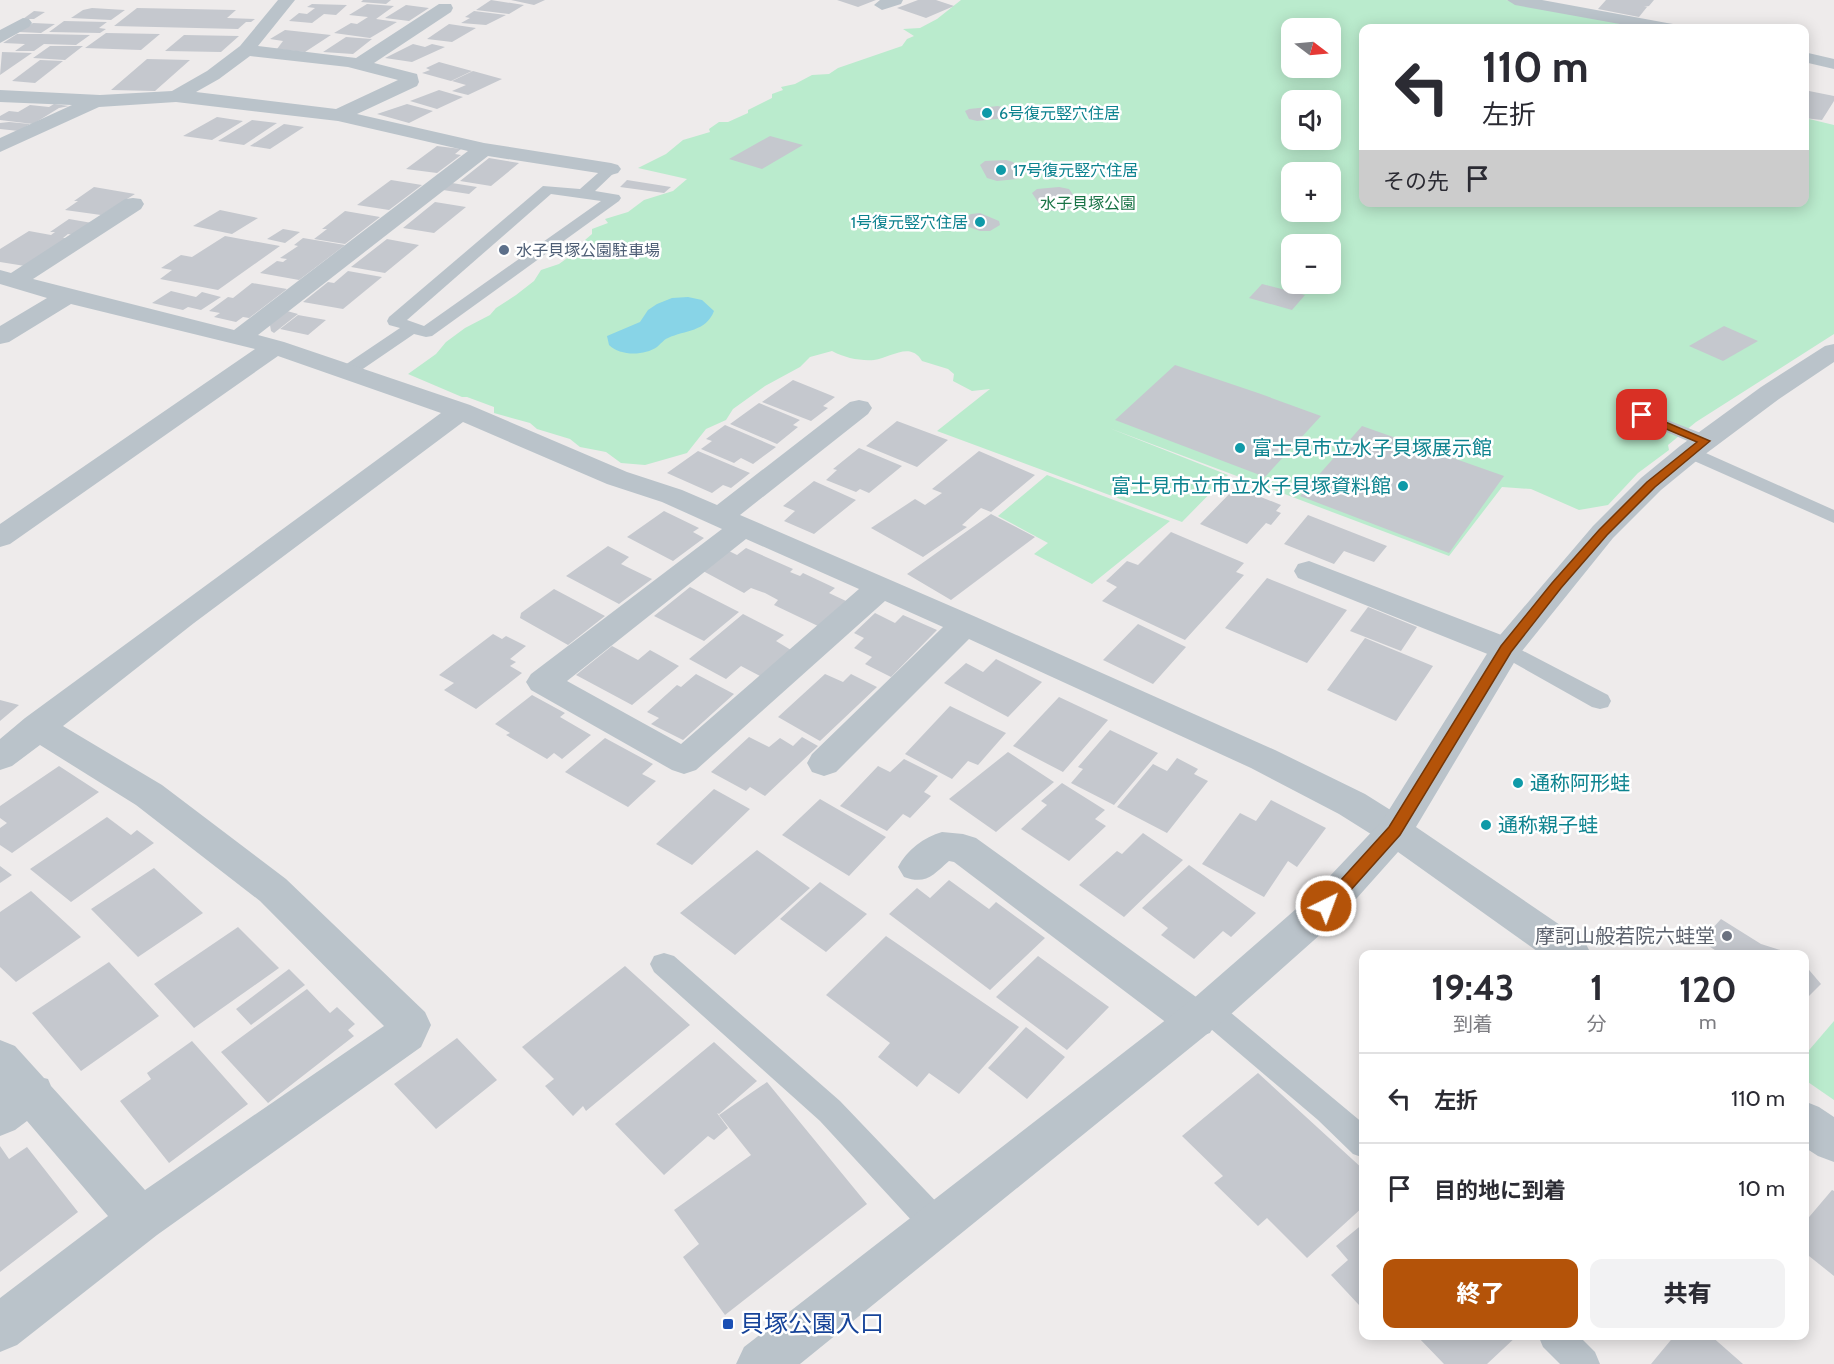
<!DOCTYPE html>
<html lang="ja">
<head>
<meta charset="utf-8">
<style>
  body { margin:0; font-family:Cabin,"Noto Sans JP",sans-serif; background:#f2f2f3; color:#2b2b33; height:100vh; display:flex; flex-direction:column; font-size:22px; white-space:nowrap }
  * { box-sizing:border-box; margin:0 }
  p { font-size:20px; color:#7c7c81 }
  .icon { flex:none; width:33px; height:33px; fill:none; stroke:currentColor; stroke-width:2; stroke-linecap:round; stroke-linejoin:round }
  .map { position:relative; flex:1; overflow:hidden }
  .panel { position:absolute; left:1359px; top:950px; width:450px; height:390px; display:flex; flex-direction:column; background:#fff; border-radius:12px; box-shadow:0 3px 15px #0003 }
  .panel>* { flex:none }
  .top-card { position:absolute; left:1359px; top:24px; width:450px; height:183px; border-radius:12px; box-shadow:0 3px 15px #0003; background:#fff; color:#2b2b33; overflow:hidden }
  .needle { width:39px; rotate:106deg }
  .fabs { position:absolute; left:1281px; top:18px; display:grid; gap:12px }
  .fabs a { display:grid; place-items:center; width:60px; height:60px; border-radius:12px; background:#fff; box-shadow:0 3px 15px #0003; font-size:30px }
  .pin { position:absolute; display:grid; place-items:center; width:51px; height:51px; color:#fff; margin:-26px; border-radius:12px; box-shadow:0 3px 9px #0006 }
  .me { position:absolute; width:66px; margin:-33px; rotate:42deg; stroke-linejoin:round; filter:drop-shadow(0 0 4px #0008) }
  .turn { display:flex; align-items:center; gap:21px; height:126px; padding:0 24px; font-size:27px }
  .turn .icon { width:78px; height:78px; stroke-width:2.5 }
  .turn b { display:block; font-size:42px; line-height:51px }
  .then { display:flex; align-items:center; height:57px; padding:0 24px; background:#0003; gap:12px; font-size:22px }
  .eta { display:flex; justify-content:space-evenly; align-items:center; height:102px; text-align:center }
  .eta b { font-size:36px; font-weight:800; line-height:42px }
  .action { display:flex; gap:12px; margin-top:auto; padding:12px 24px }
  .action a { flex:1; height:69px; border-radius:12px; background:#b45309; color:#fff; font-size:24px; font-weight:800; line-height:69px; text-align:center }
  .action a+a { background:#f2f2f3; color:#2b2b33 }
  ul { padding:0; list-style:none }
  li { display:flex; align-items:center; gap:18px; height:90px; padding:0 24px; border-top:2px solid #e1e1e2 }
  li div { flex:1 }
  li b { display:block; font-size:22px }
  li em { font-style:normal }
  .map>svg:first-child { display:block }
  .green { fill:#baebcd; fill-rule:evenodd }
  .water { fill:#88d4e7 }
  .building { fill:#c5c8ce }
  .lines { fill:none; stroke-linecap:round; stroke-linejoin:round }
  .service { fill:#bac3ca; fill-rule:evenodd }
  .minor { fill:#bac3ca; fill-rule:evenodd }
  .tertiary { fill:#bac3ca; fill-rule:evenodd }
  .route { fill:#b45309; stroke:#753606; stroke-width:1.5 }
  .culture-dot { fill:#0f9aa8; stroke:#fff; stroke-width:2 }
  .service-dot { fill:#5c6f8a; stroke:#fff; stroke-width:2 }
  .worship-dot { fill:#6b7280; stroke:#fff; stroke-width:2 }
  .transit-dot { fill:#1a4fb4; stroke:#fff; stroke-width:2 }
  .labels { text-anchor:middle; stroke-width:5; stroke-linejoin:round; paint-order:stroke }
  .far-culture-label { font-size:16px; fill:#0d838f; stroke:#fff; text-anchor:start }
  .far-park-label { font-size:16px; fill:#1a7447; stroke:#fff }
  .far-service-label { font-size:16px; fill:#4e5e75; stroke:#fff; text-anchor:start }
  .culture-label { font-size:20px; fill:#0d838f; stroke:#fff; text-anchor:start }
  .worship-label { font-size:20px; fill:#5b616d; stroke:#fff; text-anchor:end }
  .near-transit-label { font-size:24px; fill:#164399; stroke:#fff; text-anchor:start }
</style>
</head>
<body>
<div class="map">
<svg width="1834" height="1364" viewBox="0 0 1834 1364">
  <rect width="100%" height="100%" fill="#eeebeb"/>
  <path class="green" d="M961,0h545l143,28h-285v174h440l1,-84 29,7v209l-138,88 -28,23 1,5 -31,23 -30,32 -29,5 -48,-21 -29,-2 -53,69 -340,-128 119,47 -46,47 -245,-91 53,-42 -18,2 -19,-10 1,-7 -6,-5 -26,-8c-12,-20 -31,-3 -48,-1 -14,1 -29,-2 -42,-9l-22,6 -10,10 -35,19 -32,23 -7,11 -20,9 -19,24 -42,12 -24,-2 -15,-11 -26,-5 -10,-8 -33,-10 -7,-6 -36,-10v-6l-27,-10h-5l-54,-23 28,-20 10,-12 19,-14 25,-13 6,-7 20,-13 18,-14 7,-11 18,-6 25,-18 1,-6 7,-6v-5l16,-6 -3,-4 23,-7 16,-12 29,-9 14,-12 -49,-11 28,-14 17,-14 27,-8 -1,-3 10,-7h9l20,-9v-3l24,-12v-4l11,-4 -2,-3 14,-3 17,-9 17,-1 9,-6 64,-22 5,-7 7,-3 -11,-7 17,-1 17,-9zM1292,28h38v40h-38zM1292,100h38v40h-38zM1292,172h38v40h-38zM1292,244h38v40h-38z
    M1047,475l123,46 -78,63 -58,-30 14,-11 -50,-27z
    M1834,1021v79l-29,-20 -1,-24z"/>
  <path class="water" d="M688,297l14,3 12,11c-8,21 -29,19 -46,27 -5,2 -7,6 -11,9 -13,9 -37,9 -48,-2l-2,-9 33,-14 8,-12 9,-6 15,-6z"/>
  <path class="building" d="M363,0h28l-5,4 -25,-2z
    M491,0l33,5 -15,9 -33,-4z
    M511,0h34l-11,5z
    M837,0h39l-18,7z
    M918,0h18l18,6 -28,12 -29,-10z
    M1606,0h48l-5,6 -5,1h3l-8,10 -41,-8z
    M312,4l35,1 -11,10 -12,-1 -12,9 -23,-2 10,-8 8,1 8,-6 -8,-1z
    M367,4l27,2 -18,13 21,3 -27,16 -36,-5 17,-10 6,1 11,-7 -19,-2z
    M406,5l23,3 -20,13 -24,-3z
    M92,8l33,2 -14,10 -40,-2 12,-8z
    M137,8l99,2 -9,8 28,1 -4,3h-5l-8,7 -124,-3z
    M34,11l11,1 -11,7h-11z
    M474,11l32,4 -20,10 -25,-2 9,-5 -5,-1z
    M64,21l43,1 -8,6 7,1 -6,4 -51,-1z
    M33,23l22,1 -14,9 -22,-1z
    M449,24l27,4 -24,14 -25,-3z
    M285,30l46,5 -26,17 -28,-3 6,-8 -13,-2z
    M106,33l54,1 -19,16 -56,-2z
    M17,34h24l49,1 -14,10 -32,-1 -10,7h-19l10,-7 -22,-1z
    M184,35l55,1 -18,16 -56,-1z
    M346,37l26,2 -19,15 -30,-2z
    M413,44l12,3 7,-3 13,3 -33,15 -27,-4z
    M50,46h33l-18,14 -32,-2z
    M2,52l30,1 -32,22z
    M147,59l43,1 -35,31 -44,-1z
    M40,60l23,1 -28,22 -23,-2z
    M439,62l33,9 -21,10 -29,-8 8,-3 -4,-2z
    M473,71l29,8 -34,16 -16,-4 14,-6 -14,-4z
    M439,90l24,7 -26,12 -27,-8z
    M1804,90l30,6v5l-12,19 -18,-2z
    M54,104l15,2 -10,2 -26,16 -33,-4v-4l9,-5 9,1 12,-7 19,2z
    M407,104l26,7 -24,12 -32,-9z
    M998,106l8,2 4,8 -5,2 -28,3 -8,-2 -4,-8 4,-2z
    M217,117l26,4 -31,19 -29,-4z
    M252,120l25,3 -33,22 -26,-4z
    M9,122l21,2 -11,7 -19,-2v-6z
    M284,124l20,3 -34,22 -20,-3z
    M770,136l33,9 -41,24 -33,-10z
    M437,146l24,3 -6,5 6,1 -24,18 -31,-4z
    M489,158l30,5 -28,23 -31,-5z
    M1006,160l7,2 9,13 -5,4 -20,2 -10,-3 -7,-13 5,-4z
    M391,180l31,5 -33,25 -32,-5z
    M627,180l44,7 -7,6 -44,-6z
    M452,183l25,4 -8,7 -26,-4z
    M94,187l41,7 -34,21 -36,-5 13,-9h-4z
    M1059,187l10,2 10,14 -4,5 -22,3 -11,-3 -10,-15 5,-4z
    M435,202l31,5 -32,26 -31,-5z
    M220,210l38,8 -26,16 -39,-8z
    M345,211l35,6 -35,27 -31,-5 13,-10h-5z
    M980,213l19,8 1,4 -10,6h-10l-19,-7v-4l10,-6z
    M69,219l23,4 -19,12 -5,-1 -5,4h5l-43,28 -25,-4v-13l29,-18 22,4 4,-3h-5z
    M283,229l17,3 -15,11 -18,-4z
    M225,236l55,10 -62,44 -58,-11 12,-9 -11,-2 20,-13 11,2z
    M303,238l42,7 -46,35 -39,-7 17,-12 6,1 4,-3 -7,-1 18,-12 -4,-1z
    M387,239l32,6 -34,28 -34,-6z
    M348,271l34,6 -39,32 -40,-7 25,-20 6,1z
    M252,283l35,6 -38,29 -6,-1 -7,5 -22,-5 6,-4 -11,-2 19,-14 5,1z
    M1262,284l43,11 -13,15 -43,-12z
    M171,291l25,6 6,-5 19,5 -20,13 -13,-3 -5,3 -31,-7z
    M287,311l11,3 -24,19 -3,-2 -1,-6z
    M298,315l28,5 -18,15 -28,-6z
    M1724,326l34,15 -35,20 -34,-15z
    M1175,365l83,28 63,23 -56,61 -150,-57z
    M793,380l42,17 -12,9 5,2 -17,13 -49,-19z
    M759,403l41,17 -7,5 5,2 -21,17 -47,-20z
    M897,421l51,19 -31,27 -51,-21z
    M725,425l51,22 -23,17 -12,-6 -7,5 -33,-14 11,-8 -6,-2z
    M1362,426l142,50 -55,77 -149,-57z
    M859,448l43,18 -33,27 -9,-4 -4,3 -30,-12 11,-10 -4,-1z
    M698,451l52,22 -19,15 -8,-3 -11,8 -45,-20z
    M979,451l56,24 -44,37 -10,-4 -19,17 5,2 -44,30 -52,-29 44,-29 10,6 17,-12 -10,-4z
    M814,481l42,19 -42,34 -30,-13 11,-10 -12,-5z
    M1236,487l45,18 -5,6 5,2 -10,12 -5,-2 -19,21 -47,-20z
    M664,511l35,17 -6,4 11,6 -31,23 -46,-24z
    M991,514l44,23 -84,63 -44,-26z
    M1308,515l79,31 -13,16 -30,-11 -10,13 -50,-20z
    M1171,532l73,31 -8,9 8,3 -59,65 -83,-39 15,-14 -11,-6 21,-20 11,4z
    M608,546l21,11 -8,7 31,15 -33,25 -53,-28z
    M746,548l47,21 -3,3 10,4 3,-3 32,15 -6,5 17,8 -28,25 -44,-21 4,-5 -13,-7 -14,-5 -7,5 -41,-22 26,-20 8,4z
    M1267,578l80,32 -40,53 -82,-35z
    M690,587l49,25 -35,29 -50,-25z
    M554,589l51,27 -37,29 -48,-27 1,-5z
    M1368,607l49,20 -16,24 -51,-20z
    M875,613l20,10 8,-8 34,15 -46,47 -26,-13 7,-7 -18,-9 10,-10 -10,-5z
    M743,614l41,21 -8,6 15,9 -31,26 -19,-10 -15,13 -37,-20z
    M1138,624l48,23 -33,37 -50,-24z
    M493,634l9,5 4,-3 20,10 -16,13 6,3 -6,4 12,7 -46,36 -32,-19 10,-7 -15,-8z
    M1365,638l68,28 -37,55 -69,-31z
    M612,646l26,14 12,-10 29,16 -47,39 -56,-30z
    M996,659l46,23 -34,35 -64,-34 22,-20 17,9z
    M696,674l38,20 -51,46 -32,-16 8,-6 -12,-6 30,-27 4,2z
    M825,674l18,8 8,-8 26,13 -57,54 -42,-24z
    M532,695l33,18 -5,4 31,18 -29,24 -8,-6 -7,6 -41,-24 4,-2 -15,-9z
    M1059,697l49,23 -45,52 -50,-26z
    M0,700l19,5 -19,16z
    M950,706l56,27 -28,32 -10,-4 -16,18 -47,-25z
    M1110,730l48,23 -44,52 -43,-22 12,-14 -5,-2z
    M749,737l20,10 11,-9 13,8 9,-9 16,9 -53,50 -15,-9 -4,4 -35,-19z
    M605,738l48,26 -11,10 14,7 -28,26 -63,-35z
    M1008,752l46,30 -58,50 -47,-33z
    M1177,758l21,11 -4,5 14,7 -41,52 -50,-26 36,-43 14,7z
    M904,759l34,17 -14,16 7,4 -21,22 -7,-4 -16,17 -47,-25 38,-40 12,6z
    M59,766l40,26 -87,61 -12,-8v-17l7,-5 -7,-5v-12z
    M1062,783l43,27 -10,9 11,7 -37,35 -48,-32 26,-24 -6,-4z
    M714,789l36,20 -58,56 -36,-21z
    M820,799l66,38 -37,39 -67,-41z
    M1271,800l55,28 -29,39 -9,-6 -24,36 -62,-33 38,-51 16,8z
    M107,817l24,18 6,-5 17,13 -83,59 -41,-33z
    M1143,833l40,27 -59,57 -45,-32 38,-34 5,3z
    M757,850l53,38 -75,67 -55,-42z
    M1189,865l67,48 -25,24 -8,-6 -29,28 -33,-24 7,-7 -26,-20z
    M0,866l12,9 -12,8z
    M154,868l49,45 -65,44 -47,-48z
    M949,880l40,29 7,-7 49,36 -55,52 -101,-76 28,-26 13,10z
    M820,882l47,32 -41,38 -46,-33z
    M31,891l50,46 -65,45 -16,-15v-55z
    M1721,919l40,25 32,10h-72l-20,-13z
    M238,927l41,41 -85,60 -40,-44z
    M886,936l133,91 -60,67 -30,-21 -12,14 -39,-30 12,-14 -64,-48z
    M1038,956l71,51 -42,43 -71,-53z
    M109,962l50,54 -78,55 -49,-58z
    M1804,964l17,20 -17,17z
    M625,966l65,59 -104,86 -3,-5 -10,10 -28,-30 9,-7 -32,-32z
    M289,969l16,16 -54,40 -15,-16z
    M307,989l23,24 7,-6 18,17 -7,6 6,6 -86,67 -47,-51z
    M1026,1027l39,30 -38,42 -39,-31z
    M457,1038l40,42 -61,49 -42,-45z
    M192,1041l56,63 -79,59 -49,-62 31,-22 -4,-6z
    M714,1042l43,39 -38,33 -2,-1 11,15 -14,12 -6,-4 -44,39 -49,-51z
    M1258,1073l106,97v36l-57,52 -40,-40 -9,8 -44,-43 9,-7 -41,-40z
    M767,1082l100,122 -142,111 -42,-58 16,-13 -25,-34 77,-55 -32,-40z
    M0,1146l9,13 18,-12 51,65 -78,60z
    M1832,1190l2,1v85l-30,-24v-29z
    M1364,1223v79l-5,3 -28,-30 17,-15 -12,-14z
    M1416,1335h102l-31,29h-43z
    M1675,1335h35l33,29h-92z"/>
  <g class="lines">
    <path class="service" d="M611,165l7,4 -23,22 24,4 2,3 -2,3 -187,135 -6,1 -12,-3 -60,41h-12l-3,-4 3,-4 58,-39 -11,-3 -2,-4 2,-4 154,-131 37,3 26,-23zM551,194l50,7 -177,125 -17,-6z
      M1642,410l69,27 2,4 -2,4h-14l-61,-26 -3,-4 3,-4z
      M1690,446l144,64v13l-151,-67 -2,-4 2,-4z
      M1506,642l102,53 3,6 -3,6 -8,2 -8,-2 -94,-53 -3,-5 3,-5z
      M664,953l10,3 166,145 107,112 5,11 -5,11 -11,4 -11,-4 -105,-114 -166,-149 -4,-8 4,-8z
      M1208,998l10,4 146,122v34l-11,-4 -35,-34 -120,-102 -4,-8 4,-8z
      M1538,1335h40l17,17 5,12h-40l-17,-17z"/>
    <path class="minor" d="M278,0h17l-37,46 98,12 83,-54h12l2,4 -2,4 -77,51 43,11 2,8 -2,4 -60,28 127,29 127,20 7,2 3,4 -3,4 -7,2 -123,-19 -230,179 26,7 186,63 157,67 55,18 35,15 133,-103 9,-2 9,2 4,6 -4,6 -128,101 236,102 299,133 90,44 43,27 5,10 -5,10 -13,4 -13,-4 -43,-27 -88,-46 -282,-129 -133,133 -12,4 -12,-4 -5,-9 5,-9 131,-127 -58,-26 -189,169 -12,4 -12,-4 -141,-80 -5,-8 5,-8 191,-145 -60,-27 -55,-18 -144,-62 -269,201 -131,103 99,59 124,94 139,133 6,13 -10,22 -264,188 -140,110 -17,7v-54l108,-82 -81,-95 -12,9 -15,6v-96l15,6 29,32 4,1 3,7 94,104 239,-164 -124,-125 -124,-96 -96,-60 -28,21 -12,4v-31l25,-21 416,-305 -163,-57 -268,188 -10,3v-23l255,-175 -184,-45 -62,38 -9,2v-18l47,-28 -47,-14v-14l11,3 114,-74 8,-1 8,1 3,5 -3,5 -108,70 201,51 234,-179 -130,-30 -162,-19 -77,5 -99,45v-14l72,-33 -72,-3v-12l100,5 72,-4 35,-20 33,-25zM250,56l98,11 50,13 -62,29 -140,-17 23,-13zM746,539l113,50 -178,155 -114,-63z
      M880,0h23l-2,4 -19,6 -8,-5z
      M1507,0h35l125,23 6,1 3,4h-34l-127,-23z
      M23,18l6,1 3,4 -3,4 -29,16v-13z
      M1804,52l30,7v10l-30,-7z
      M1309,561l208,80 5,8 -5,8 -11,3 -11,-3 -197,-79 -4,-7 4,-7z
      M942,832l21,2 13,4 234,169 6,13 -6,13 -15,5 -15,-5 -226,-171 -5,-1c-16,14 -23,24 -45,16l-6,-10c9,-17 26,-30 44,-35z"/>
    <path class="tertiary" d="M1834,344v18l-55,37 -79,59 -39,32 -48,48 -95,118 -102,171 169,115 6,12h-50l-143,-102 -58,65 -118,105 -422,342h-64l8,-17 450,-349 118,-103 70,-74 113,-180 98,-115 48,-48 39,-32 81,-59 64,-41z
      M1804,1101l15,6 15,10v45l-16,-6 -14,-9z"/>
  </g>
  <path class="route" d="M1642,412l68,29 -55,46 -48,48 -46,53 -50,64 -111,183 -68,76 -6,2 -5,-2 -2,-5 2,-4 68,-75 112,-181 51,-63 47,-53 48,-48 50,-40 -59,-25v-4z"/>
  <g class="culture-dot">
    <circle cx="987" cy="113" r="6"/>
    <circle cx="1001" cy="170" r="6"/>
    <circle cx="980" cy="222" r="6"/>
    <circle cx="1240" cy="448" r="6"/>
    <circle cx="1403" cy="486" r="6"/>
    <circle cx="1518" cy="783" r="6"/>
    <circle cx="1486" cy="825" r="6"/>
  </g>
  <circle class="service-dot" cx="504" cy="250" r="6"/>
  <circle class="worship-dot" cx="1727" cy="936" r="6"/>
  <rect class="transit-dot" x="722" y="1318" width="12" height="12" rx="3"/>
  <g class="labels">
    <g class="far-culture-label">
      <text x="999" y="119">6号復元竪穴住居</text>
      <text x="1013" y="176">17号復元竪穴住居</text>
      <text x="968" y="228" text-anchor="end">1号復元竪穴住居</text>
    </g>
    <g class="far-park-label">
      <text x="1088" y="209">水子貝塚公園</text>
    </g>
    <g class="far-service-label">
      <text x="516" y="256">水子貝塚公園駐車場</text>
    </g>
    <g class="culture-label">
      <text x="1252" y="455">富士見市立水子貝塚展示館</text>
      <text x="1391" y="493" text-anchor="end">富士見市立市立水子貝塚資料館</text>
      <text x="1530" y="790">通称阿形蛙</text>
      <text x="1498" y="832">通称親子蛙</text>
    </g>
    <g class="worship-label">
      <text x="1715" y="943">摩訶山般若院六蛙堂</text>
    </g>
    <g class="near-transit-label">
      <text x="740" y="1332">貝塚公園入口</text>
    </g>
  </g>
</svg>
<div class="fabs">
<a><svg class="needle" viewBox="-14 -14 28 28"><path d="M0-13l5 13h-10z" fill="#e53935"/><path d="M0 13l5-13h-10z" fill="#7c7c81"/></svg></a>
<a><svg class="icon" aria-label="sound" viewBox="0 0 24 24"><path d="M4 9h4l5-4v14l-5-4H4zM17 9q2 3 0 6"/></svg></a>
<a>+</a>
<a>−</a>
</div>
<div class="pin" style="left:1642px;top:415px;background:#d93025"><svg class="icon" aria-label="arrive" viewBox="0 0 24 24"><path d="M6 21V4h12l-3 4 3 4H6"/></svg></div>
<svg class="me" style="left:1326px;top:906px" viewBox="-20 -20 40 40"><circle r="17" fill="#b45309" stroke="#fff" stroke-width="3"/><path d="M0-11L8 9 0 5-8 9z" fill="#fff"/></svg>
<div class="top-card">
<div class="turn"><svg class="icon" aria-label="left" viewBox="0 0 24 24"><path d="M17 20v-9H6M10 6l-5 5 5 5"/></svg><div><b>110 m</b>左折</div></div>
<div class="then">その先<svg class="icon" aria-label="arrive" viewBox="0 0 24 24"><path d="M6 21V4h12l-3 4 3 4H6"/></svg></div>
</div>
<section class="panel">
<div class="eta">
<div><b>19:43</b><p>到着</p></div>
<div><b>1</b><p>分</p></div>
<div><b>120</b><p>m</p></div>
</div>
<ul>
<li><svg class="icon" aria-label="left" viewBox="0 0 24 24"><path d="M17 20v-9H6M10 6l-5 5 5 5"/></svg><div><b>左折</b></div><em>110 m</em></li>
<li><svg class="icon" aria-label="arrive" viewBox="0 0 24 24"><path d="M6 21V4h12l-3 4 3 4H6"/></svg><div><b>目的地に到着</b></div><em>10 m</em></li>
</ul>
<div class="action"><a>終了</a><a>共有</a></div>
</section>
</div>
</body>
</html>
